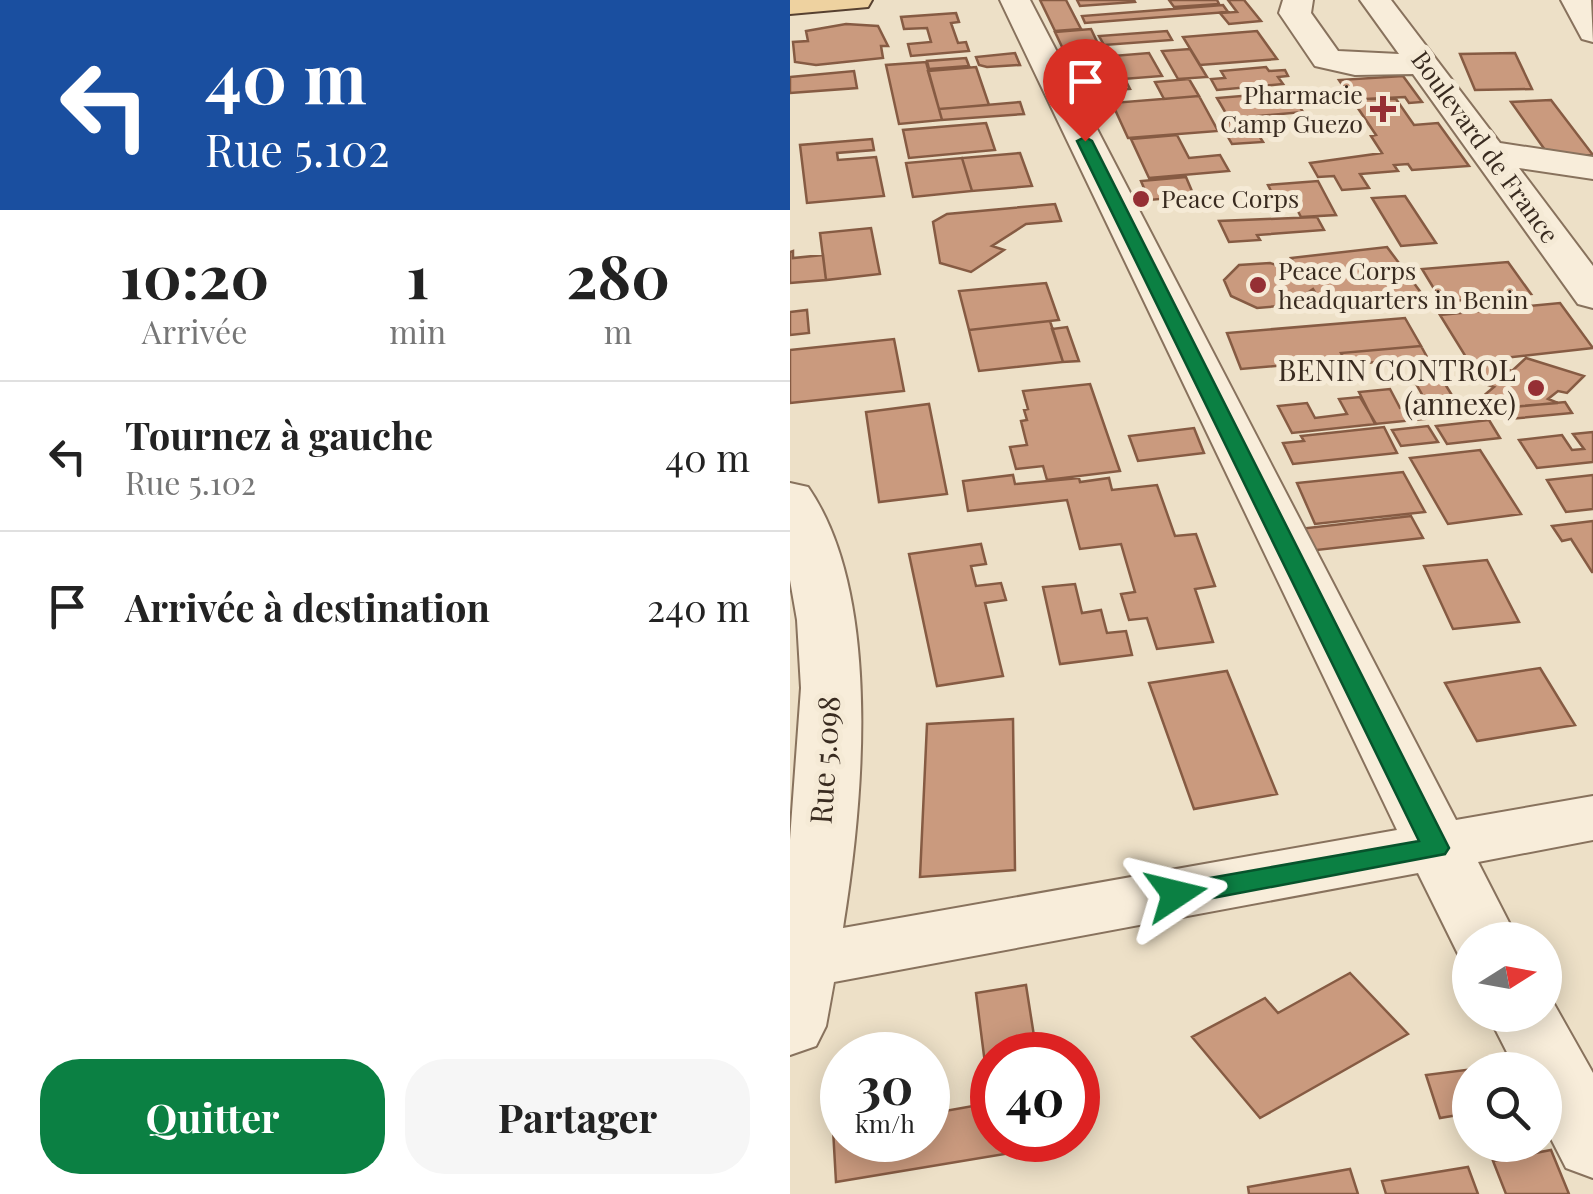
<!DOCTYPE html>
<html lang="fr">
<head>
<meta charset="utf-8">
<style>
  body { margin:0; font-family:"Playfair Display",serif; background:#f6f6f6; color:#222; height:100vh; display:flex; flex-direction:column; font-size:38px; white-space:nowrap }
  * { box-sizing:border-box; margin:0 }
  p { font-size:32px; color:#767676 }
  .icon { flex:none; width:55px; height:55px; fill:none; stroke:currentColor; stroke-width:2; stroke-linecap:round; stroke-linejoin:round }
  .map { position:relative; flex:1; overflow:hidden }
  .panel { display:flex; flex-direction:column; background:#fff; width:790px }
  .panel>* { flex:none }
  .banner { background:#1a4fa0; color:#fff; overflow:hidden }
  .needle { width:65px; rotate:79deg }
  .buttons { position:absolute; left:662px; top:922px; display:grid; gap:20px }
  .buttons a { display:grid; place-items:center; width:110px; height:110px; border-radius:50%; background:#fff; box-shadow:0 5px 25px #0003; font-size:50px }
  .speed { position:absolute; left:30px; top:1032px; display:flex; gap:20px; font-size:50px; font-weight:700; text-align:center }
  .speed>* { display:grid; place-content:center; width:130px; height:130px; border-radius:50%; background:#fff; box-shadow:0 5px 25px #0003; line-height:1 }
  .speed small { font-size:25px; font-weight:400 }
  .speed .limit { border:15px solid #d22; background:#fff; color:#111 }
  .pin { position:absolute; display:grid; place-items:center; width:85px; height:85px; color:#fff; margin:-102px -42px; border-radius:50% 50% 50% 0; rotate:-45deg; box-shadow:0 0 10px #0007 }
  .pin .icon { rotate:45deg }
  .me { position:absolute; width:110px; margin:-55px; rotate:80deg; stroke-linejoin:round; filter:drop-shadow(0 0 8px #0008) }
  .turn { display:flex; align-items:center; gap:35px; height:210px; padding:0 40px; font-size:45px }
  .turn .icon { width:130px; height:130px; stroke-width:2.5 }
  .turn b { display:block; font-size:70px; line-height:85px }
  .eta { display:flex; justify-content:space-evenly; align-items:center; height:170px; text-align:center }
  .eta b { font-size:60px; font-weight:700; line-height:70px }
  .action { display:flex; gap:20px; margin-top:auto; padding:20px 40px }
  .action a { flex:1; height:115px; border-radius:40px; background:#0b8043; color:#fff; font-size:40px; font-weight:700; line-height:115px; text-align:center }
  .action a+a { background:#f6f6f6; color:#222 }
  ul { padding:0; list-style:none }
  li { display:flex; align-items:center; gap:30px; height:150px; padding:0 40px; border-top:2px solid #e0e0e0 }
  li div { flex:1 }
  li b { display:block; font-size:38px }
  li em { font-style:normal }
  main { display:flex; flex:1; min-height:0 }
  .map>svg:first-child { display:block }
  .building { fill:#ca9a7e; stroke:#865b43; stroke-width:2.5 }
  .lines { fill:none; stroke-linecap:round; stroke-linejoin:round }
  .minor-casing { stroke:#88725d; stroke-width:4 }
  .major-casing { stroke:#564030; stroke-width:4 }
  .minor { fill:#f8edda; fill-rule:evenodd }
  .major { fill:#eed2a0; fill-rule:evenodd }
  .route { fill:#0b8043; stroke:#07532c; stroke-width:2.5 }
  .poi-dot { fill:#952f34; stroke:#f5ead6; stroke-width:4 }
  .labels { text-anchor:middle; stroke-width:10; stroke-linejoin:round; paint-order:stroke }
  .far-poi-label { font-size:25px; fill:#392b20; stroke:#f5ead6; text-anchor:start }
  .far-street-label { font-size:25px; fill:#392b20; stroke:#f5ead6 }
  .poi-label { font-size:30px; fill:#392b20; stroke:#f5ead6; text-anchor:end }
  .street-label { font-size:30px; fill:#392b20; stroke:#f5ead6 }
</style>
</head>
<body>
<main>
<section class="panel">
<div class="banner">
<div class="turn"><svg class="icon" aria-label="left" viewBox="0 0 24 24"><path d="M17 20v-9H6M10 6l-5 5 5 5"/></svg><div><b>40 m</b>Rue 5.102</div></div>
</div>
<div class="eta">
<div><b>10:20</b><p>Arrivée</p></div>
<div><b>1</b><p>min</p></div>
<div><b>280</b><p>m</p></div>
</div>
<ul>
<li><svg class="icon" aria-label="left" viewBox="0 0 24 24"><path d="M17 20v-9H6M10 6l-5 5 5 5"/></svg><div><b>Tournez à gauche</b><p>Rue 5.102</p></div><em>40 m</em></li>
<li><svg class="icon" aria-label="arrive" viewBox="0 0 24 24"><path d="M6 21V4h12l-3 4 3 4H6"/></svg><div><b>Arrivée à destination</b></div><em>240 m</em></li>
</ul>
<div class="action"><a>Quitter</a><a>Partager</a></div>
</section>
<div class="map">
<svg width="803" height="1194" viewBox="0 0 803 1194">
  <rect width="100%" height="100%" fill="#ede0c7"/>
  <path class="building" d="M250,0h26l15,29 -26,2z
    M287,0h57l1,2 -55,4z
    M379,0h48l2,4 -45,3z
    M438,0h16l17,21 -32,3 -9,-11 17,-1z
    M433,5l5,7 -143,11 -3,-7z
    M166,13l3,9 -8,1 7,20 8,-1 3,9 -58,5 -3,-12 23,-2 -4,-14 -23,1 -3,-12z
    M56,24l32,2 10,20h-7l2,12 -67,7 -21,-3 -2,-20 15,-1 -2,-10z
    M301,29l8,17 -36,3 -8,-17z
    M377,31l5,9 -68,5 -5,-9z
    M467,31l20,28 -77,6 -17,-28z
    M400,49l17,28 -29,2 -16,-28z
    M225,53l5,12 -33,2 -8,-2 -3,-8z
    M359,53l13,23 -39,3 -11,-23z
    M725,53l17,36 -57,1 -15,-36z
    M176,58l3,8 -40,3 -2,-8z
    M136,62l16,58 -43,4 -13,-59z
    M186,67l13,38 -50,4 -11,-38z
    M476,67l3,4 16,-1 3,6 -10,1 5,7 -66,6 -6,-11 14,-1 -4,-7z
    M64,71l3,17 -67,5v-16z
    M613,76l19,26 -13,1 -4,-6 -40,2h31l18,26 24,-2 31,43 -57,4 -4,-6 -14,1 4,6 -38,3 9,14 -27,2 -8,-14 -16,1 -8,-14 72,-10 -11,-17 5,-1 -37,-55z
    M399,79l10,17 -35,3 -9,-17z
    M337,83l3,6 -41,3 -3,-6z
    M500,92l13,20 -56,5 16,25 -31,2 -12,-21 11,-1 -14,-24z
    M409,96l19,35 -90,7 -16,-35z
    M761,100l42,55 -43,2 -39,-55z
    M230,102l4,12 -82,6 -3,-11z
    M196,123l9,27 -86,8 -6,-28z
    M387,135l12,23 31,-3 9,16 -80,7 -18,-39z
    M82,139l2,11 -37,3 1,7 38,-3 8,39 -77,7 -7,-58z
    M230,153l12,33 -60,5 -10,-33z
    M172,158l10,33 -59,6 -7,-34z
    M396,177l8,19 -45,4 -8,-19z
    M528,181l18,34 -35,2 -12,-23 -16,1 -5,-10z
    M615,196l31,47 -35,3 -29,-48z
    M265,204l6,17 -35,3 -34,22 12,4 -33,22 -31,-9 -7,-41 14,-8z
    M527,217l7,13 -67,5 3,5 -31,2 -10,-21z
    M81,228l9,46 -54,6 -6,-47z
    M597,247l38,51 -99,12 -13,-21 -23,16 -33,3 -26,-12 -7,-16 15,-15 31,-2 30,10 -9,-15z
    M3,251v7l30,-3 3,25 -36,3v-31z
    M718,262l23,32 -89,8 -20,-33z
    M256,283l13,37 -90,10 -10,-39z
    M770,303l33,45 -124,14 -29,-47z
    M17,310l2,23 -19,2v-23z
    M615,318l16,28 -80,7 4,7 -104,9 -14,-36z
    M260,321l13,41 -84,9 -10,-41z
    M277,327l12,34 -16,1 -11,-33z
    M104,339l10,52 -114,12v-53z
    M631,346l6,11 -80,8 -6,-12z
    M736,358l58,18 -17,17 -9,-2 -10,8 10,4 -48,4 -29,-9 13,-11 -30,-10 18,-16 30,10z
    M652,379l22,36 -89,9 -16,-32 31,-3 10,19 28,-3 -13,-23z
    M300,384l30,87 -73,9 -4,-14 -27,3 -6,-22 17,-2 -6,-24 6,-1 -3,-10 4,-1 -5,-18z
    M570,397l16,27 -84,9 -14,-27 29,-3 8,15 32,-4 -8,-15z
    M775,402l7,11 -63,6 -7,-11z
    M139,404l18,90 -68,8 -13,-90z
    M699,420l11,18 -53,6 -11,-18z
    M638,426l10,16 -37,4 -9,-16z
    M594,427l13,26 -104,11 -10,-21 21,-2 -3,-5z
    M404,428l10,25 -66,8 -9,-25z
    M803,432v30l-56,6 -18,-28 43,-5 10,15 12,-1 -11,-15z
    M690,450l41,64 -73,10 -38,-66z
    M613,472l22,40 -110,12 -18,-41z
    M223,475l2,9 64,-6 1,4 29,-4 3,12 45,-5 18,51 21,-2 19,52 -20,3 18,53 -56,7 -10,-31 -18,2 -8,-26 14,-2 -14,-48 -41,5 -13,-49 -99,11 -5,-30z
    M803,475v34l-27,3 -19,-32z
    M621,516l12,22 -115,13 -9,-22z
    M803,521v51h-1l-21,-33 -9,2 -10,-15z
    M191,544l5,20 -15,2 5,20 25,-3 5,17 -21,3 18,73 -66,10 -28,-132z
    M697,560l32,62 -66,7 -29,-63z
    M285,584l7,29 19,-3 6,23 19,-2 6,24 -72,9 -17,-77z
    M750,668l35,57 -98,16 -32,-58z
    M437,671l50,123 -83,15 -45,-126z
    M223,719l2,151 -95,7 7,-153z
    M560,973l58,61 -148,84 -68,-81 73,-39 13,15z
    M236,985l11,70h-45v85h59l1,6 -216,36 -3,-53 9,-1v12h86v-26l62,-11 -14,-110z
    M707,1066l2,4h-29v43l-30,5 -14,-43z
    M761,1150l18,44h-63l-13,-33z
    M678,1167l10,27h-92l-4,-13z
    M560,1169l8,25h-109l-1,-7z"/>
  <g class="lines">
    <g class="minor-casing">
      <path id="minor" d="M210,0h30l426,820 137,-24v44l-115,22 40,78h-48v22l-10,-4 -42,-85 -584,109 -8,44 -10,20 -26,9v-215l11,-152 -4,-68 -7,-40v-97l18,4c75,108 55,317 35,441l554,-98z
        M493,0h30l-2,13 27,38 61,3 -39,-54h31l109,143 93,14v22l-74,-11 74,98v42l-15,-4 -165,-230 -58,1 -40,-9 -36,-53z
        M771,0h30l2,42 -11,-3z
        M755,994l4,1 44,78v105l-27,-10 -21,-41v-57h-29l-28,-55h57z"/>
    </g>
    <g class="major-casing">
      <path id="major" d="M0,0h82l-4,7 -78,7z"/>
    </g>
    <use href="#minor" class="minor"/>
    <use href="#major" class="major"/>
  </g>
  <path class="route" d="M295,137l7,4 357,707 -4,6 -269,51 -10,-3 -4,-8 4,-7 10,-3 243,-43 -342,-700z"/>
  <g class="poi-dot">
    <path d="M588 94h10v10h10v10h-10v10h-10v-10h-10v-10h10z"/>
    <circle cx="351" cy="199" r="10"/>
    <circle cx="468" cy="285" r="10"/>
    <circle cx="746" cy="388" r="10"/>
  </g>
  <g class="labels">
    <g class="far-poi-label">
      <text x="573" y="104" text-anchor="end">Pharmacie<tspan x="573" dy="29">Camp Guezo</tspan></text>
      <text x="371" y="208">Peace Corps</text>
      <text x="488" y="280">Peace Corps<tspan x="488" dy="29">headquarters in Benin</tspan></text>
    </g>
    <g class="far-street-label">
      <text transform="translate(695 147) rotate(54)" y="9">Boulevard de France</text>
    </g>
    <g class="poi-label">
      <text x="726" y="381">BENIN CONTROL<tspan x="726" dy="34">(annexe)</tspan></text>
    </g>
    <g class="street-label">
      <text transform="translate(36 760) rotate(-86)" y="10">Rue 5.098</text>
    </g>
  </g>
</svg>
<div class="buttons">
<a><svg class="needle" viewBox="-14 -14 28 28"><path d="M0-13l5 13h-10z" fill="#e53935"/><path d="M0 13l5-13h-10z" fill="#767676"/></svg></a>
<a><svg class="icon" aria-label="search" viewBox="0 0 24 24"><circle cx="10" cy="10" r="6"/><path d="M15 15l6 6"/></svg></a>
</div>
<div class="speed"><div>30<small>km/h</small></div><div class="limit">40</div></div>
<div class="pin" style="left:295px;top:141px;background:#d93025"><svg class="icon" aria-label="arrive" viewBox="0 0 24 24"><path d="M6 21V4h12l-3 4 3 4H6"/></svg></div>
<svg class="me" style="left:386px;top:894px" viewBox="-20 -20 40 40"><path d="M0-17L14 15 0 8-14 15z" fill="#0b8043" stroke="#fff" stroke-width="4"/></svg>
</div>
</main>
</body>
</html>
